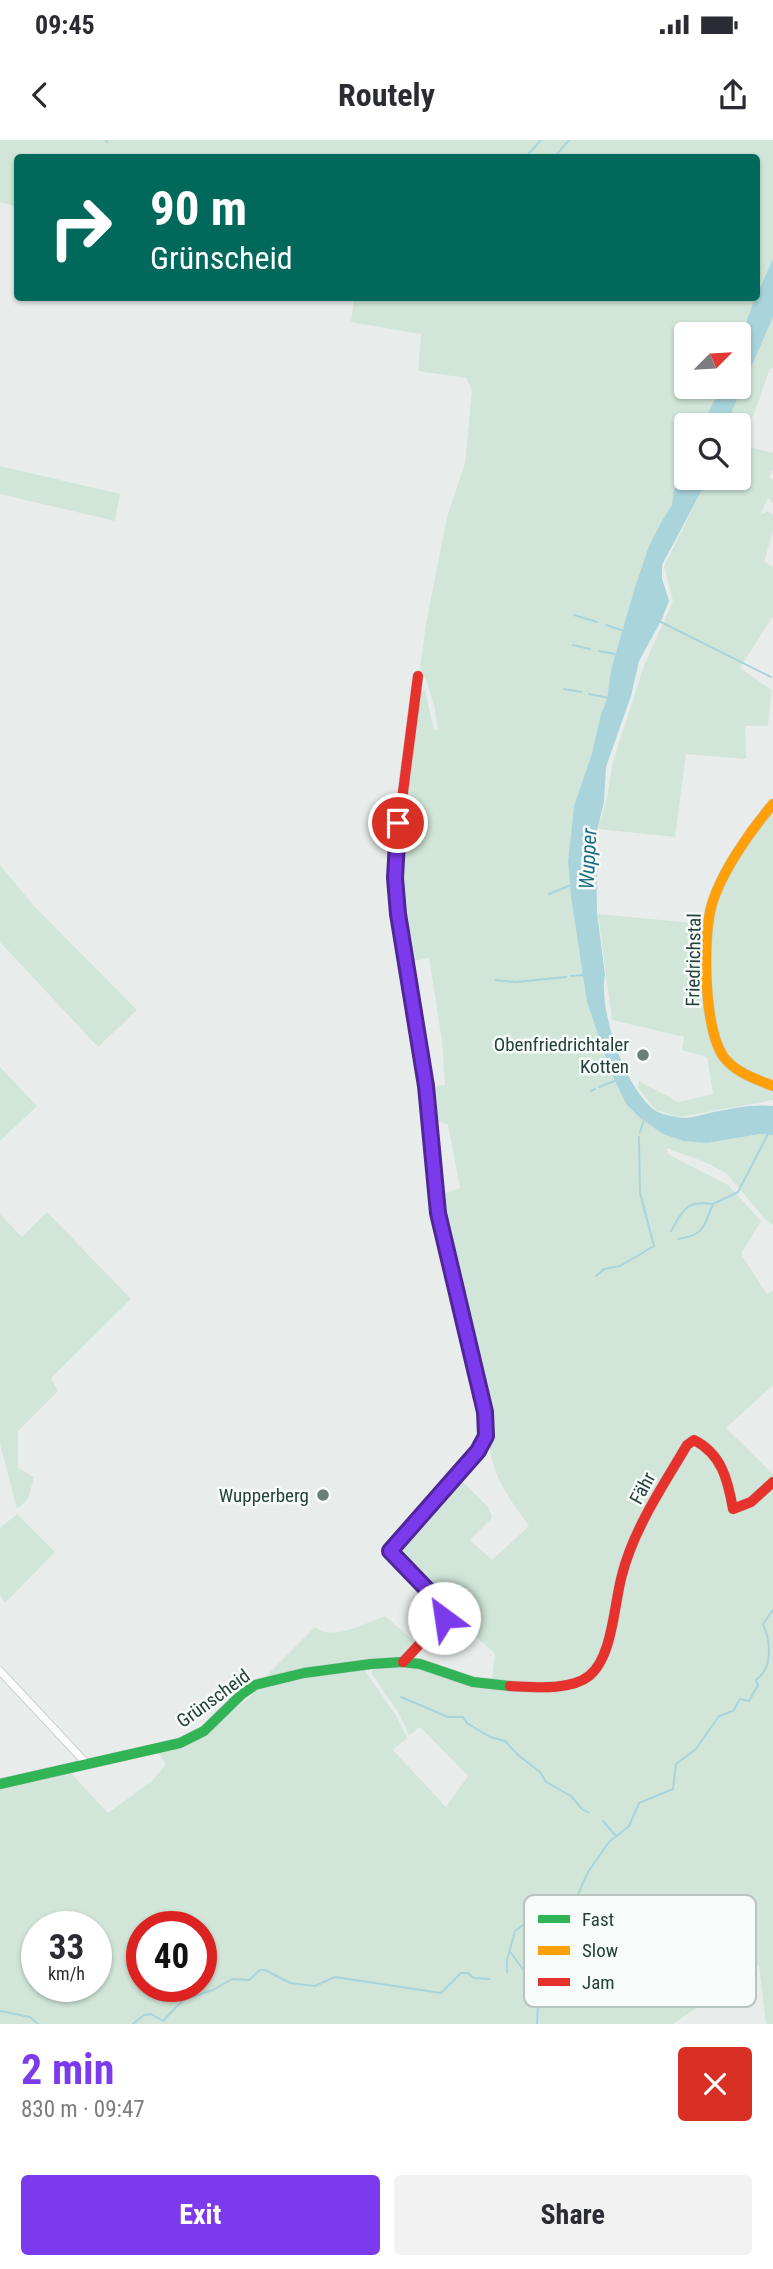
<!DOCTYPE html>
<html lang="en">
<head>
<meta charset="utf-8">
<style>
  body { margin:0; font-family:"Roboto Condensed",sans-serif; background:#f2f2f3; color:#2b2b33; height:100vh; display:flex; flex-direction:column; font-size:26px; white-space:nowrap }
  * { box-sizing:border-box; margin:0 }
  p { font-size:23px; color:#7c7c81 }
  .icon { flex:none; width:38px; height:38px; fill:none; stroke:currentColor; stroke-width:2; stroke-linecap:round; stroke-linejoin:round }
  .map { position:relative; height:1884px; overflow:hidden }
  .drawer { display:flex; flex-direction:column; background:#fff; flex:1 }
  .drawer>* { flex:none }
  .hud { position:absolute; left:14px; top:14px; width:746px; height:147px; border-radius:7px; box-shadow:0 2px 5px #0004; background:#00695c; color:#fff; overflow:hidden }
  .needle { width:46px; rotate:66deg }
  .buttons { position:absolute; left:674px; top:182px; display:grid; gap:14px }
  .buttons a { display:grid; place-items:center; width:77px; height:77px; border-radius:7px; background:#fff; box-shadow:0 2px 5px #0004; font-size:35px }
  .speed { position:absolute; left:21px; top:1771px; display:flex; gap:14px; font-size:35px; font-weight:700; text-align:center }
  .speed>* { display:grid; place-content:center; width:91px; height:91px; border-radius:50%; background:#fff; box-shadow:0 2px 5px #0004; line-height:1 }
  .speed small { font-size:18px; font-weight:400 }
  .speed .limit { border:10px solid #d22; background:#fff; color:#111 }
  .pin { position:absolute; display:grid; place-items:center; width:60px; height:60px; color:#fff; margin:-30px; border:4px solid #fff; border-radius:50%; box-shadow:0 2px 7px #0007 }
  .me { position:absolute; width:77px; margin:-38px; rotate:329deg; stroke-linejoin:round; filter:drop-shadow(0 0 5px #0008) }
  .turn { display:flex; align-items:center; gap:24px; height:147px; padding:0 21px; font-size:32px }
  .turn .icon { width:91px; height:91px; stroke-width:2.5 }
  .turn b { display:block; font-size:49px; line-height:60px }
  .round { display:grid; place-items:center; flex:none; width:74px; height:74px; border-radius:7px; background:#f2f2f3 }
  .headline { display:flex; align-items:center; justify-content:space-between; height:119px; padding:0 21px }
  h1 { font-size:42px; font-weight:700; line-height:52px; color:#7c3aed }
  .primary-button { display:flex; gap:14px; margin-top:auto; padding:14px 21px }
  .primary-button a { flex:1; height:80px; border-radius:7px; background:#7c3aed; color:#fff; font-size:28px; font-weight:700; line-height:80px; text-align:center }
  .primary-button a+a { background:#f2f2f3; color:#2b2b33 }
  .status { display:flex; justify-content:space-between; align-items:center; height:49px; padding:0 35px; background:#fff; direction:ltr }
  .status svg { height:19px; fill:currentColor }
  header { display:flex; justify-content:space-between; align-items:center; height:91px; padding:0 21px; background:#fff; font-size:32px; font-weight:700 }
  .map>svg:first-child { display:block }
  .green { fill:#d1e6d8; fill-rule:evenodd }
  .water { fill:#a9d4db }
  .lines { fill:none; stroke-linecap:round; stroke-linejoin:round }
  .stream { stroke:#a9d4db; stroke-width:2 }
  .street-casing { stroke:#c5cac8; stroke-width:9 }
  .fast-casing { stroke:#c3cbc8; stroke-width:11 }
  .slow-casing { stroke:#c3cbc8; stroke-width:11 }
  .jam-casing { stroke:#c3cbc8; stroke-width:11 }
  .street { stroke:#fcfcfc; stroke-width:7 }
  .fast { stroke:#30b455; stroke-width:10 }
  .slow { stroke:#ff9f0a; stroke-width:10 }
  .jam { stroke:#e5322d; stroke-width:10 }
  .route-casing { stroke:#51269a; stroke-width:18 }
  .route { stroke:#7c3aed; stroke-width:12 }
  .poi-dot { fill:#697e78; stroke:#f7fbf9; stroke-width:2.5 }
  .labels { text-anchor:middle; stroke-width:5; stroke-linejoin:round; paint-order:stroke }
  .street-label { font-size:19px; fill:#24423a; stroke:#f7fbf9 }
  .poi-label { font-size:19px; fill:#24423a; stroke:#f7fbf9; text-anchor:end }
  .water-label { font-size:21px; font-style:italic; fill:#1c6f80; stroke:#f7fbf9 }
  .key { fill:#f7fbf9; stroke:#b8c4c0; stroke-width:2 }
  .key-label { font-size:19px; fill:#24423a }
</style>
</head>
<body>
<div class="status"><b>09:45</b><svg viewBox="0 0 49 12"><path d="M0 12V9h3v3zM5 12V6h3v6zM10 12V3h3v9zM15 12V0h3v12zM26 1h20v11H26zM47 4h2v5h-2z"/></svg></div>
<header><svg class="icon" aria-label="back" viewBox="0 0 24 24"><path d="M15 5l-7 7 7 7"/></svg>Routely<svg class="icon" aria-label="share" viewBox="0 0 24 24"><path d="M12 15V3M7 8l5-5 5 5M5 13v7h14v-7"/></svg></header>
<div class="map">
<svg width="773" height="1884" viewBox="0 0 773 1884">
  <rect width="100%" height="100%" fill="#e8edeb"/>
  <path class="green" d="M0,0h773v119l-17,35v-136h-738l-1,49 -17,-5z
    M354,158h401l-16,47 -1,-11h-52v53h35l-19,38h-16v36l-13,32 -1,12 -12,19 -11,22 -14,41 -24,83 -4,29 -6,15 -9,39 -18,53 -6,55 3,36 16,105 23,68 16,34 14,14 23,16 44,9 53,-9 13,1v90l-8,-6 -39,-46 -19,-10 -40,-15 1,6 60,31 33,36 -20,33 26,40 6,-3v94l-47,43 47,46v550h-7l-7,-59 -86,59h-673v-235l69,-18 39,42 44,-32 14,-17 -9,-13 49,-16 51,-45 24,-9 82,-13 34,49 10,21 -14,12 53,57 22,-31 -48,-49 -11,8 -9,-20 -28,-41 1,-7 31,-2 64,19 23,2 4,-32c-17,-19 -41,-27 -47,-52l-5,1 -48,-54 65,-70 29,29 3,10 -22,22 22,20 37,-34c-24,-33 -45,-61 -39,-105l-45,-188v-40l15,-5 -12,-63 -17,-7 -2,-31 16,-2 -3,-44 -13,-83 -20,4 -13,-85 23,-186h6l9,39h4l-4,-25 -8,-26 -6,-10 6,-46 21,-106 18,-54 7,-73 -6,-12 -48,-7 3,-37 -70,-12zM37,1787h59v59h-59zM142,1787h59v59h-59z
    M773,177v52l-3,-1 -27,77 30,8v16l-4,8 4,3v24l-5,-6 -8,17 8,-4 5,3v17l-9,31 9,5v49l-33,52 32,22 -4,36h-23l1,33 -60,-5 -11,83 -77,-8 9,-32 6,-36 32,-98 28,-62 -9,-35 40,-80 2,-8h32v-53h-12z
    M0,326l120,28 -5,27 -115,-27z
    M773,670v290l-93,17 -24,-7 -18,-22 1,-7 39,21 35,-8 -6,-37 -25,-7 2,-13 -72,-17 -14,-106 106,10 34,-63z
    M0,725l34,41 103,104 -39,37 -98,-105z
    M0,927l37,39 -37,35z
    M47,1072l84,87 -80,79 7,13 -40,40v37l16,9 -6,22 -11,10 -17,-65v-230l22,23z
    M17,1374l38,38 -50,51 -5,-8v-67z
    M385,1476l32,28 -14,13 -138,20 50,-50c17,15 51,-4 70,-11z"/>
  <path class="water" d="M773,119v58l-47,108h-24l19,-38h17l1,-45 16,-44z
    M686,321v17h20l-2,8 -42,79v13l7,23 -7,18 -23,42 -8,35 -25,71 -2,35 -8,33 1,78 8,62c-7,35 21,116 51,136 5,3 15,5 21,6 11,3 26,-3 37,-5 20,-4 39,-8 59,-6v29l-13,-1 -53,9 -23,-2 -21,-7 -23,-16 -14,-14 -16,-34 -23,-68 -16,-105 -3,-36 6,-55 18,-53 9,-39 6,-15 4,-29 24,-83 14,-41 11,-22 12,-19 1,-12z"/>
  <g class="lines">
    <path class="stream" d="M106,0l1,2
      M525,18l16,-18
      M554,18l15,-18
      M574,475l23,7
      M659,481l112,56
      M606,485l19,6
      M573,505l17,4
      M599,511l16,3
      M564,549l17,3
      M589,554l20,4
      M549,754l22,-9
      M571,836l13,-1
      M495,840l21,2 50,-5
      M599,947l18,-7
      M591,951l4,-2
      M640,992l4,-12
      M671,1091c12,-21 15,-31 41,-27
      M678,1099c27,-4 25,-12 35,-35l25,-12 30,-58
      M596,1136l8,-7 16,-3 34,-20 -14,-53 -1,-56
      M401,1557l47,20h15l4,6 23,14 15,4 13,14 22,17 6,10 25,14 11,13 7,4
      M603,1681l13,15
      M511,1813l14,19
      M507,1832v-12l8,-29 20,-15 13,2 17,-6 13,-18 10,-22 21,-30 20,-16 10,-23 34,-14 3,-25 20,-15 23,-33 14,-5 7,-12 9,2 9,-16 -2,-5c17,-12 15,-38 7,-56l10,-14
      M532,1846l6,17 -1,21
      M0,1871l30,6 8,7
      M133,1884l11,-9 7,-1 12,7 20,-21 30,-10 19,-11 17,1 11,-10h5l25,13 25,3 20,-9 106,16 20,-20h7l6,5 16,1"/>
    <g class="street-casing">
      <path id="street" d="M0,1531l86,92"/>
    </g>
    <g class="fast-casing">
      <path id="fast" d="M399,779l27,167 12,127 15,64
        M0,1644l180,-41 24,-12 38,-37 13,-9 49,-12 67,-9 31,-2 18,2 53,18 37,4"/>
    </g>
    <g class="slow-casing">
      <path id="slow" d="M773,664c-22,26 -51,67 -61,100 -10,33 -8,123 11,152 11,16 33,23 50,30"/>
    </g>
    <g class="jam-casing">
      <path id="jam" d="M399,779l-4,-41 1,-32 22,-170
        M403,1522l41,-44v-11l-54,-56 88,-100 8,-15 -1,-24 -32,-135
        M510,1546c23,1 60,5 79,-10 24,-19 25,-73 33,-101 12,-47 41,-89 65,-130l7,-5c28,14 34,41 39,69l18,-7 22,-20"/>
    </g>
    <use href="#street" class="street"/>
    <use href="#fast" class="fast"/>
    <use href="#slow" class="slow"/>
    <use href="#jam" class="jam"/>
  </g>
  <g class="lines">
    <g class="route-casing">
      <path id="route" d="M398,683l-3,55 3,36 28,172 12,127 47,199 1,24 -8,15 -88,100 54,56v11"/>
    </g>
    <use href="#route" class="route"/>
  </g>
  <g class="poi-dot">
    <circle cx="643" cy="915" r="7"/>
    <circle cx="323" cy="1355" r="7"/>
  </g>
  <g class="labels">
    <g class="street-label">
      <text transform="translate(693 820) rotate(-89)" y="7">Friedrichstal</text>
      <text transform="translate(642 1348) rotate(-62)" y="7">Fähr</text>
      <text transform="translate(213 1558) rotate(-36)" y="7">Grünscheid</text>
    </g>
    <g class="poi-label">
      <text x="629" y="911">Obenfriedrichtaler<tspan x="629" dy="22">Kotten</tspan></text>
      <text x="309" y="1362">Wupperberg</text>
    </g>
    <g class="water-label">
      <text transform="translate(588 719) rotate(-87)" y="7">Wupper</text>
    </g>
  </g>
  <rect x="524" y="1755" width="232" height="112" rx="10" class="key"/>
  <rect x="538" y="1775" width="32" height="8" fill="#30b455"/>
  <rect x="538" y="1806" width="32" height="9" fill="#ff9f0a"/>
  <rect x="538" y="1838" width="32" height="8" fill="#e5322d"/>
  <g class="key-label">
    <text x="582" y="1786">Fast</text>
    <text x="582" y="1817">Slow</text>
    <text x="582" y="1849">Jam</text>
  </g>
</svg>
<div class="buttons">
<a><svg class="needle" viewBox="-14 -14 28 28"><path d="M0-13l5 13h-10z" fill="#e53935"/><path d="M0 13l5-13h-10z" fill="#7c7c81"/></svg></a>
<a><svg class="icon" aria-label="search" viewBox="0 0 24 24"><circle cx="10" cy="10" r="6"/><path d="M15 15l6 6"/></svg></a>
</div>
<div class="speed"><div>33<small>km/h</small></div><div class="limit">40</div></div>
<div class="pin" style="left:398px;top:683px;background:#d93025"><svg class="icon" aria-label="arrive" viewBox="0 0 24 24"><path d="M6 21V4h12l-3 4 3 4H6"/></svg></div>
<svg class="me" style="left:444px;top:1478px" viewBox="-20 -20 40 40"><circle r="19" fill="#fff"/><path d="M0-13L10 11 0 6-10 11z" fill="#7c3aed"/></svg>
<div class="hud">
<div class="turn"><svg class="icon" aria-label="right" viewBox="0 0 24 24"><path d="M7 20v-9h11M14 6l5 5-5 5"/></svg><div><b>90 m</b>Grünscheid</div></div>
</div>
</div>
<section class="drawer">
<div class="headline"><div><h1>2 min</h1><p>830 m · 09:47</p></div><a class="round" style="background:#d93025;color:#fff"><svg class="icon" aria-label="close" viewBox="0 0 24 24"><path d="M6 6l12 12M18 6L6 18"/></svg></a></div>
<div class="primary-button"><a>Exit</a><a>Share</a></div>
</section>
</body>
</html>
